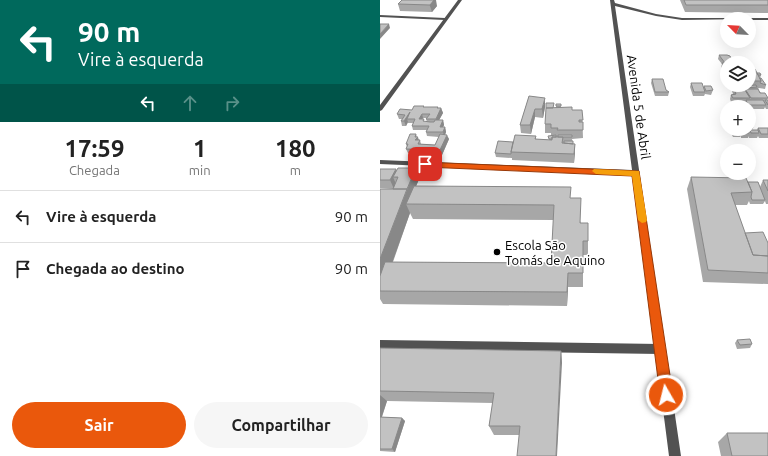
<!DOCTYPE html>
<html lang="pt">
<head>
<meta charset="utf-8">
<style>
  body { margin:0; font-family:Ubuntu,sans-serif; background:#f6f6f6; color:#222; height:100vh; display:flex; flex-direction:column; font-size:15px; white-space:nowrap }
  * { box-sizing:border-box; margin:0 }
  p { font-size:13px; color:#767676 }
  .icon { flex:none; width:22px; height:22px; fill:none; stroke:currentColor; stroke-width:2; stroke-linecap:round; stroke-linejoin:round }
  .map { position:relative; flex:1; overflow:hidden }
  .panel { display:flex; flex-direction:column; background:#fff; width:380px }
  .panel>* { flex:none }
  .banner { background:#00695c; color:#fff; overflow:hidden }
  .needle { width:26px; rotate:294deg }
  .controls { position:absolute; left:340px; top:12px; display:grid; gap:8px }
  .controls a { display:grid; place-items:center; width:36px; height:36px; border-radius:50%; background:#fff; box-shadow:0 4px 16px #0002; font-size:20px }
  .pin { position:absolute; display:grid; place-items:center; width:34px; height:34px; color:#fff; margin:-17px; border-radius:8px; box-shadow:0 2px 6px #0006 }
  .me { position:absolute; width:44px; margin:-22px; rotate:352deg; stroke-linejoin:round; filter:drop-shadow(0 0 3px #0008) }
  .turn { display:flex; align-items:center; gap:14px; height:84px; padding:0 12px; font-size:18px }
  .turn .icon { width:52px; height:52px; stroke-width:2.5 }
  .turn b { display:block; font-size:28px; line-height:34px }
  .lanes { display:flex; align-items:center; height:38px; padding:0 12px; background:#0003; justify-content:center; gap:20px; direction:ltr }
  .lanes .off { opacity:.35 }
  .eta { display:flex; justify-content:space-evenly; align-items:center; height:68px; text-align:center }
  .eta b { font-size:24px; font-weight:700; line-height:28px }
  .button { display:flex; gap:8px; margin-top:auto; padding:8px 12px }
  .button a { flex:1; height:46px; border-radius:24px; background:#ea580c; color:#fff; font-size:16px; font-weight:700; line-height:46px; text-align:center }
  .button a+a { background:#f6f6f6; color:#222 }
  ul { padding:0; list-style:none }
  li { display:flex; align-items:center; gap:12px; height:52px; padding:0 12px; border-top:1px solid #e0e0e0 }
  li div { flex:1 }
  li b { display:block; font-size:15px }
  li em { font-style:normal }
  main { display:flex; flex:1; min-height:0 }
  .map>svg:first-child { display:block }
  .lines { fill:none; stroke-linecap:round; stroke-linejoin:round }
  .service { fill:#525252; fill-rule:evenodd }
  .minor { fill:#525252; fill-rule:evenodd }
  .wall { fill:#a7a7a7; fill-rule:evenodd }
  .shaded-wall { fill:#888 }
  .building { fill:#c2c2c2; stroke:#888 }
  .route { fill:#ea580c; stroke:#983908 }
  .slow { fill:#f59e0b }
  .poi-dot { fill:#000; stroke:#fff; stroke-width:1.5 }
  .labels { text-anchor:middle; stroke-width:3; stroke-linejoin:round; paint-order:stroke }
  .street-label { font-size:13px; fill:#000; stroke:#fff }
  .poi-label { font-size:13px; fill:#000; stroke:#fff; text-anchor:start }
</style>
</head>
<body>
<main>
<section class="panel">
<div class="banner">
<div class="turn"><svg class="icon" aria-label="left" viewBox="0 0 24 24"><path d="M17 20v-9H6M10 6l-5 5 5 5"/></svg><div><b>90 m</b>Vire à esquerda</div></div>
<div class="lanes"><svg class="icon" aria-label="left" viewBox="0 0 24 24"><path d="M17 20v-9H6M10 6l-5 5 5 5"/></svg><svg class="icon off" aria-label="ahead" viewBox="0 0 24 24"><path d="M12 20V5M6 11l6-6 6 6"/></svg><svg class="icon off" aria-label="right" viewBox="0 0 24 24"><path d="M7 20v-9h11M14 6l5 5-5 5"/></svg></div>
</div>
<div class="eta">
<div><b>17:59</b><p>Chegada</p></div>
<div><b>1</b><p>min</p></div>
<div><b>180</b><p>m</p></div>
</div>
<ul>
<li><svg class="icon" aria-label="left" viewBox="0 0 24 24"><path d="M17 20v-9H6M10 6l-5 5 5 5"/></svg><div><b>Vire à esquerda</b></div><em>90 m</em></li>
<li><svg class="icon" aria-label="arrive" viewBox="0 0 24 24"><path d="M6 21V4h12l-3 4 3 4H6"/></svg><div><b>Chegada ao destino</b></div><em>90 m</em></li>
</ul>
<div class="button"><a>Sair</a><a>Compartilhar</a></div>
</section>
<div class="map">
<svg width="388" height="456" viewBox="0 0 388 456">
  <rect width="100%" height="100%" fill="#fff"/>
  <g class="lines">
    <path class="service" d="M0,15l65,3 2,1 -2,1 -65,-3z
      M0,340l280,4 4,2 1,3 -1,3 -4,2 -280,-4z"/>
    <path class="minor" d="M78,0h4l-80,110 -2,1v-6z
      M230,0h4l1,3 41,11 26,4h86v2h-19v-1l-67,1 -26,-4 -41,-10 66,450h-12l-36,-281 -253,-11v-4l252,10z"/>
  </g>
  <path class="wall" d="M22,0l35,6 -5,6 -32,-1 -2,-7z
    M300,0h88v13l-83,-1z
    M339,55l14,7v1h-6v19l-2,-4 1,-2 -5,-9 1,-3 -4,-5z
    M369,69l12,6 -1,3 6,7 -1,4 -6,-1 -1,1h-2l12,9 -1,2h1v9h-2l-1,-2 -1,2h-15v-2h-3l-2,-3 1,-2h-14l-1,-3 1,-4 2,-1 -1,-3v-2h-1l-2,-4h20z
    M272,79l17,13 -1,4h-13l-4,-13z
    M311,83l13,4v-1l9,4 -2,5 -6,-1 -1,2h-11l-3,-9z
    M149,96l16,11 -2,11 -8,-1 -4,17 -10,-1 -1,-8z
    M176,104h5v3l11,3h10l1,28 -11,1 1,5h2l-1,19 -62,-3v-2l-16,-1 -1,-4 18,-11 23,-6v3l13,1 2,-5v-2h-6v-9l11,-17z
    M44,107l17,1 2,5 -4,7h4l1,5 -1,2h2l1,5 -1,3 4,4 -7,16 -34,-2 -2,-4 1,-2 -1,-3 11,-7 2,3h1l1,4 14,1 4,-8 -12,-1 -1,-4 1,-2h-14l-1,-4 1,-3h-5v-1l-2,4h-4l-1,-5 1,-2h-3l-2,-5 15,-4zM43,118h4l-1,1 1,3h-2l-3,-3z
    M345,110h2v12h-1l-2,-4 1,-2 -1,-2z
    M369,123l4,5 -1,2h5l1,-2h10v10h-9l-1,-2 -1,2h-8l-1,-2v2h-7v-2l-1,1h-7l-2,-4 1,-4h17z
    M0,169l17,2 23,6 -4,9 155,12 17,43v14h-5v32h-15l-1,19 -184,-2 -3,-5v-110h13l-13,-1zM30,213l3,6 141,1 -3,43 -158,-1z
    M311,177l57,5 12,5 3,-7h5v24h-2l-1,-3 -2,3h-13l-1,-3 -2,4h-12l10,28 23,10v41l-65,-2 -16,-93z
    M357,340l15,4 -2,4 -13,1 -2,-6z
    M0,348l181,3 1,12 -43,72h-25l-5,-9 4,-23 -106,-2 -5,16 20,1 3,3 -10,31 -15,-1z
    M347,433l41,23h-47l-3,-14z"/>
  <path class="shaded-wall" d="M48,0h8l1,6 -5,6z
    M9,24l1,4 -10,11v-5z
    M165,98v9l-2,11 -1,-9z
    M61,108l2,5 -6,11 -1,-5z
    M155,109v8l-4,17 -1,-9z
    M30,112l-3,7 1,3 -2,4 -2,-5z
    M42,114l1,4 -3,6 -1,-5z
    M63,120l1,5 -3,7 -1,-5z
    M65,127l1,5 -2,5 -1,-5z
    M36,134l1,4 1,-1 1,4 -2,4 -2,-8z
    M67,135l2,4 -7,16 -2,-5z
    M195,144v9l-1,10v-9z
    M36,168l4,9 -9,21 -5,6 4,9 -28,78h-2v-32l25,-64z
    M16,169l4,9 -7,-1 3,7 -2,5 -4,-9z
    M188,273v14l-1,19v-14z
    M181,351l1,12 -5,93h-1z
    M0,395l7,6 -7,21z
    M22,418l3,3 -10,31 -3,-3z"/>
  <path class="building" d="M22,0h32l-4,5 -32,-1z
    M304,0h84v5h-82z
    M0,24h9l-9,10z
    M339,55h8l3,1 3,6h-1l1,1h-6v9l-5,-9h3z
    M369,69h6l6,12h-12z
    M377,73h3l1,2h-3z
    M380,78h1l5,7 -6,-2 1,-2z
    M272,79h11l3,11 3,2h-14z
    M311,83h11l3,9h-11z
    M376,85l1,2 -13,1 -1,-2z
    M324,86h7l2,4 -7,1z
    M353,87h10l7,11h-17l-2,-3 5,-1z
    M365,89h13l2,4h5l3,5h-17z
    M149,96l16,2 -3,11h-7l-5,16h-10z
    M366,100h17l3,5h-18z
    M385,100h3v5z
    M166,103h8l-1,5h-7z
    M176,104h5v2h-5z
    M34,106h10l-1,1h15l-1,1h4l-5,11h-10l4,-5h-8l-3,5h5l-1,2 7,1h4l1,-2h8l-3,7h5l-2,5h-17l3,-6h-17l3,-7h-8l3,-7 -6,9h-3l4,-6 -8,-1 3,-5 12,1z
    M192,107v3h10l1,10h-4v2h4v8h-26l1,-2h-7v-4h-6l1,-16z
    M369,123h1l3,5h-4z
    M378,128h10v6h-7z
    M353,129h7l2,4h-7z
    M370,130h8l1,3h-8z
    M362,131h6l1,2h-6z
    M30,134h6l-1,3h3l-3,3h5l-2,4 17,1 5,-11 7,1 -7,15 -34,-1 2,-5h-2z
    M135,135l21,1 -1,3 17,1v-3h11l-1,6 13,1 -1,10 -63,-2z
    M176,135v2h-4v2h-3l-1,-3z
    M178,135h14v2h-14z
    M118,141l15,1 -2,10v2l-16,-1z
    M184,141h9v3l-9,-1z
    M18,168h18l-9,21h-14l5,-12h-5z
    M0,169h16l-6,11h-10z
    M311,177l55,1 6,14 -21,1 22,62 15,1v17l-60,-3z
    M383,180h5v11z
    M368,182h10l7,18h-13l-1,-3 1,-5z
    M34,186l157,1 -1,11h11l-1,25h8v18h-5v32h-15l-1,19 -187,-1v-15l5,-14 166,1 3,-58 -148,-1z
    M0,189h27l-27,70z
    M383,232l5,11v13l-15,-1 -8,-22z
    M370,339l2,5 -12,1 -3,-5z
    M0,348l181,3 -5,105h-39l3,-30h-31l5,-33 -114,-2z
    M0,417l22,1 -10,31h-12z
    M347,433h41v23h-36z"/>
  <path class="route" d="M42,162l217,9 34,224 -2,4 -5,2 -4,-2 -2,-4 -28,-219 -207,-9 -4,-3z"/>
  <path class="slow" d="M214,169l45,2 8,49 -1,2 -4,1 -4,-3 -6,-44 -36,-2 -4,-3z"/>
  <circle class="poi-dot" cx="117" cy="252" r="4"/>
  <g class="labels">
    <g class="street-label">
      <text transform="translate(259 107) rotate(82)" y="5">Avenida 5 de Abril</text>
    </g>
    <g class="poi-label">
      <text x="125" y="250">Escola São<tspan x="125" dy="15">Tomás de Aquino</tspan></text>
    </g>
  </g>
</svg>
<div class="controls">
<a><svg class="needle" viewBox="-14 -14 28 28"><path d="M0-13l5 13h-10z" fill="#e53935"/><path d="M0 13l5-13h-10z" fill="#767676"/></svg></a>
<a><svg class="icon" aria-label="layers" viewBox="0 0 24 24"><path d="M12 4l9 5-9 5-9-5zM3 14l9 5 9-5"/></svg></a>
<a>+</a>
<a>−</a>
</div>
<div class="pin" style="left:45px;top:164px;background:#d93025"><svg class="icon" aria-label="arrive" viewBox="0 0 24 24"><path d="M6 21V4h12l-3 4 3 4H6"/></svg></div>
<svg class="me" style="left:286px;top:395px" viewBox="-20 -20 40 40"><circle r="17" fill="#ea580c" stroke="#fff" stroke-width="3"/><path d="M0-11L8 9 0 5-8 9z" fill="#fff"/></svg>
</div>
</main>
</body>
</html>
